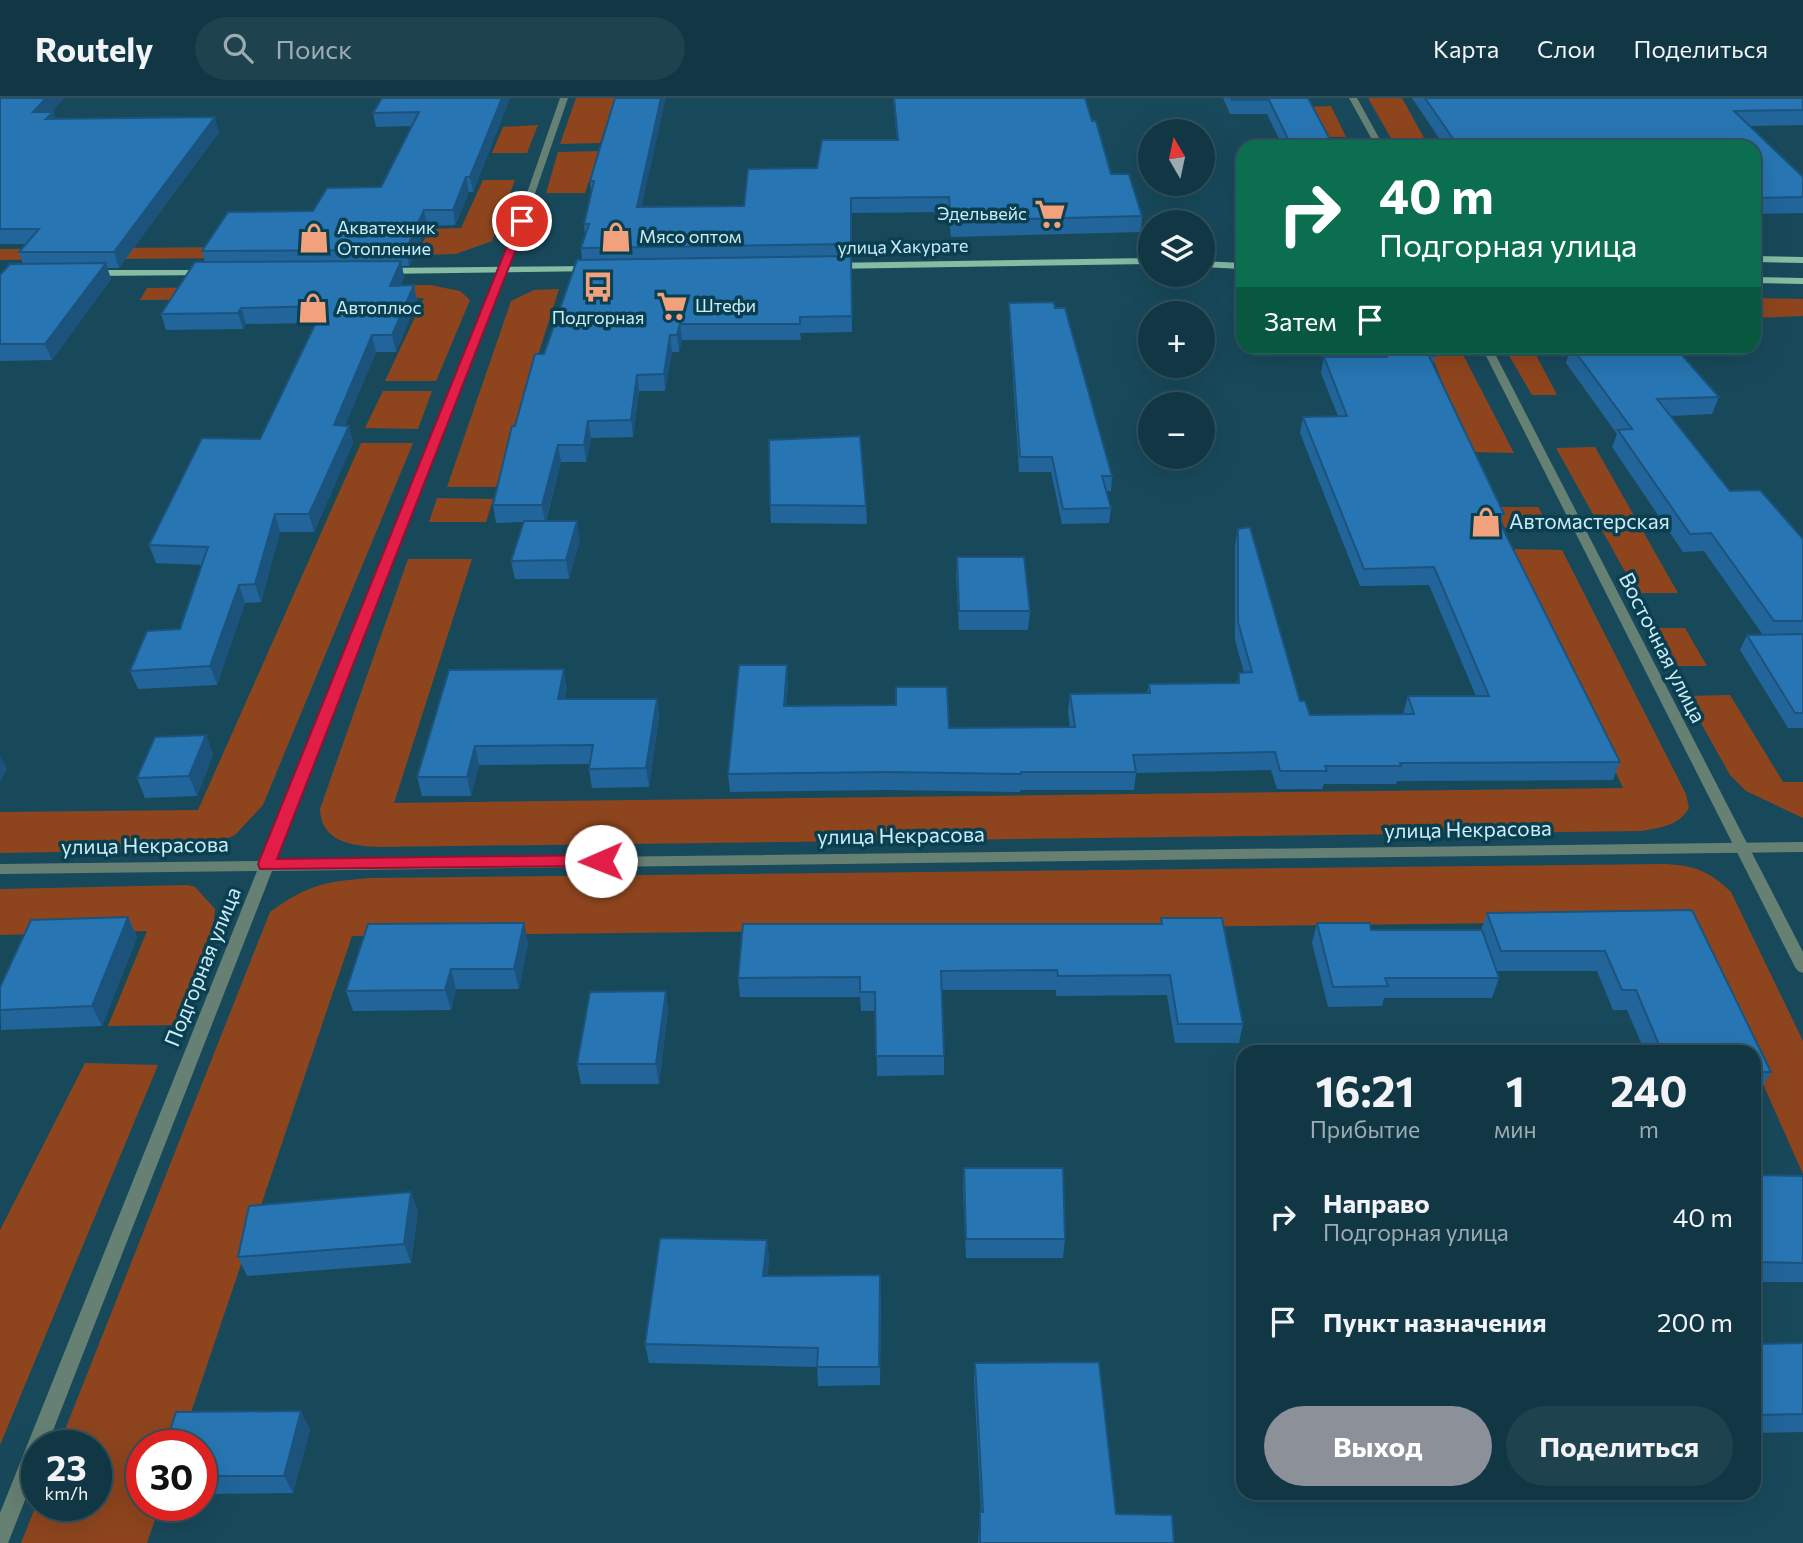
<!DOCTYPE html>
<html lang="ru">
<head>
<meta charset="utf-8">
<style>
  body { margin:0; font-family:Commissioner,sans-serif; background:#1f424f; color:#f1f3f6; height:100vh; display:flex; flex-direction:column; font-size:26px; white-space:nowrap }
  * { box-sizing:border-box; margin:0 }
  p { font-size:23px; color:#9cacb2 }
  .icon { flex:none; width:38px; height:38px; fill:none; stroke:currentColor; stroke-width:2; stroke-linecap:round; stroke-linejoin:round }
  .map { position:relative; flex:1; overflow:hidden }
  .panel { position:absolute; left:1236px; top:947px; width:525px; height:455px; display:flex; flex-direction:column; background:#123744; border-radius:21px; box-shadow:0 7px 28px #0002,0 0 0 2px #31515d }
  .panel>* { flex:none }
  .guide { position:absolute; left:1236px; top:42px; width:525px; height:214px; border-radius:21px; box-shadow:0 7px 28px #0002,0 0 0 2px #31515d; background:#0b6e4f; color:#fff; overflow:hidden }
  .needle { width:46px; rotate:351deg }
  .fabs { position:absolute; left:1138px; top:21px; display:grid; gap:14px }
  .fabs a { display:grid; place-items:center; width:77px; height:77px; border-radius:50%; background:#123744; box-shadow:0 7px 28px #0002,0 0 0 2px #31515d; font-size:35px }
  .speed { position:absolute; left:21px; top:1332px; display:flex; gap:14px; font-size:35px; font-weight:700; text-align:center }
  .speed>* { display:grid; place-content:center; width:91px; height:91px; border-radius:50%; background:#123744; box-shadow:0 7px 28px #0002,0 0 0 2px #31515d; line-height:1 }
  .speed small { font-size:18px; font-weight:400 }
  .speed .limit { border:10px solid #d22; background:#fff; color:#111 }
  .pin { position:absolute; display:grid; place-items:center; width:60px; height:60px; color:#fff; margin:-30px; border:4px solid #fff; border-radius:50%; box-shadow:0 2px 7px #0007 }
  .me { position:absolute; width:77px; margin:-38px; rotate:269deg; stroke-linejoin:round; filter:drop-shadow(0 0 5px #0008) }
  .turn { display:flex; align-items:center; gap:24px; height:147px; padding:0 28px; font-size:32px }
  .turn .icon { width:91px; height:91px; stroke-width:2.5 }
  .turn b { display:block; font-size:49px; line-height:60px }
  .then { display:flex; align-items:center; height:66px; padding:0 28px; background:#0003; gap:14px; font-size:26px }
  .eta { display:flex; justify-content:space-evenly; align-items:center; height:119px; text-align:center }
  .eta b { font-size:42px; font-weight:700; line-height:49px }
  .button { display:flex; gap:14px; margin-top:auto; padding:14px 28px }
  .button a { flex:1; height:80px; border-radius:42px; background:#8c9099; color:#fff; font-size:28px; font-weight:700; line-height:80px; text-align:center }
  .button a+a { background:#1f424f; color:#f1f3f6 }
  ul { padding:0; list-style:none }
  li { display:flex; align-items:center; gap:21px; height:105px; padding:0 28px }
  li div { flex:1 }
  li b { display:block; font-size:26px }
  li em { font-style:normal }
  header { display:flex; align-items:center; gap:42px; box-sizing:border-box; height:98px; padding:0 35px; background:#123744; border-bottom:2px solid #31515d }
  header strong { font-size:33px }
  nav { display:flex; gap:38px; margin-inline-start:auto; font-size:24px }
  .search { width:490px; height:63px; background:#1f424f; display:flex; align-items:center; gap:18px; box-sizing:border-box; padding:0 24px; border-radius:38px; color:#9cacb2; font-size:26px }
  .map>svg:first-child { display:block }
  .green { fill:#8e451e }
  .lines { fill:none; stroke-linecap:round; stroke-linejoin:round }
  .minor { fill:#678074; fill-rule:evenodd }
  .tertiary { fill:#678074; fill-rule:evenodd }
  .primary { fill:#86bba4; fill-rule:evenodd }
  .wall { fill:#22659a }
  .shaded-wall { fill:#1b537d }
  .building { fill:#2776b3; stroke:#1b537d; stroke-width:2 }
  .route { fill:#e11d48; stroke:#92132f; stroke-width:2 }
  .labels { text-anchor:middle; stroke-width:7; stroke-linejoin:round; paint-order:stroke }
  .far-poi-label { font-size:18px; fill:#ccecf9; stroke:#0a3f50; text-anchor:start }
  .far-street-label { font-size:18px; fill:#ccecf9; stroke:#0a3f50 }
  .poi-label { font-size:21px; fill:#ccecf9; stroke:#0a3f50; text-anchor:start }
  .street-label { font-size:21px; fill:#ccecf9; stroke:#0a3f50 }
</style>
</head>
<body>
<header>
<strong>Routely</strong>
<div class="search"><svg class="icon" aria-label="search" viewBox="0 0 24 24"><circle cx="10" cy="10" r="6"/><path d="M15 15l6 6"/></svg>Поиск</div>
<nav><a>Карта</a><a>Слои</a><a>Поделиться</a></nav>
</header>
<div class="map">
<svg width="1803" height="1445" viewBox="0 0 1803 1445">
  <rect width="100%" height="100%" fill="#18495b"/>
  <path class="green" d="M576,0h39l-15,45 -40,1z
    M1368,0h34l27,49h-33z
    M1331,8l15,31h-24l-17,-30z
    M538,27l-11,28h-35l11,-26z
    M599,53l-14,42h-39l12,-41z
    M483,82h32l-23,61 -36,13 -39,1 12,-26 32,-1z
    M234,149l-7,11 -227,2v-11z
    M430,187l30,6 10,9 -34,81h-51l39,-83 -284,2 7,-12z
    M559,191l-63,198h-49l64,-186 23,-11z
    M1754,200l49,1v17l-49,2z
    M1428,249h31l55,106 -43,-1z
    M1504,249h28l25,48h-25z
    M383,293h49l-14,38 -53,-1z
    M361,345h52l-150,362 -28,30 -24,11 -31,4 -180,3v-41l198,-2z
    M1595,349l83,146h-41l-81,-145z
    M437,400l56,1 -7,23h-57z
    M1494,409h44l12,21h-45z
    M1513,451l49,1 124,244 3,14c-11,18 -27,19 -46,23l-1263,16c-28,-1 -59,-5 -60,-38l88,-250h64l-78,244 1229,-15z
    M1651,530h34l22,38h-34z
    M1730,597l53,87h20v36l-57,-27 -16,-16 -44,-79z
    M1664,766c29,1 46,7 67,28l72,149v133l-49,-110v-12l-65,-131 -1337,15 -172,509 -38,1v59h18l-13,38h-126l16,-40v2h59v-59l-37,-1 211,-533c37,-27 56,-31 102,-34z
    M188,787l7,2 20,22 -2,22 -38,94 -67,1 39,-95 -147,4v-46z
    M85,965l73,2 -158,380v-215z"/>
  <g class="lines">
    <path class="minor" d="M560,0h8l-51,147 -241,616 1527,-19v10l-1531,19 -225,575h-10v24l-27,68 -2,5h-8v-30l257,-642 -257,3v-10l262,-3 247,-616z
      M1349,0h8l27,49h-8z"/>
    <path class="tertiary" d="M1481,248h10l312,606v21l-5,-2 -3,-4z"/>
    <path class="primary" d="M1754,158l49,1v6l-49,-1z
      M1150,160v6l-322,5 -6,-3 6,-3z
      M1202,163l40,2v6l-40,-2z
      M597,168l6,3 -2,2 -221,3 -6,-3 6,-3z
      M212,172l4,1v4l-130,1 -6,-3 6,-3z
      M1754,179l49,1v6l-49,-1z"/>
  </g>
  <path class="wall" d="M0,0h64l-13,14h2l2,7 164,13 -100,136h-12l4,11 -59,81 -52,1v-86l23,-11 -4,-12 7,-8h-26z
    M382,0h128l-37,94h-4l-14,33 -28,1 -18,40h-7l2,11 -3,8h13l3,16 -21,51h-20l-31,73 4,1 4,17 -39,89h-34l-19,70 -16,1 -28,82 -79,4 -8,-18 50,-42 22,-64 -46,-2 -7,-18 111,-106 56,-116 -70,1 -3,5 -77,1 -5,-16 44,-52 -3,-11 179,-64 31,-61 -36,1 -3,-14z
    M615,0l27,109 102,-1 73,-38 80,-28 -4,-42h47l152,23 19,53 31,42 -1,16 -190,5 -3,-25 -97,1 1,119 -52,1 1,7h-119l-3,12h-7l-7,39h-26l-6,46 -42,1 -5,24h-25l-15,59 34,19 -11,39h-54l-4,-18 12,-39 -27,1 -3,-18 22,-79 67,-166 -1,-12 4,-13 -1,-11 7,-32 -1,-11z
    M1223,0h85l26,49h-51l-16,-33h-37z
    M1412,0h391v27l-53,1 53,51v36l-49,1v-67h-309z
    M1009,205l46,5 57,168 -1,15h-5l5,17 -2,15 -47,1 -11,-52h-32l-10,-155z
    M1372,248h59l4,10 -2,9 71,149 -3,10 119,238 -7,18 -216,1 -1,3h-72l-2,5h-45l-6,-19 -135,3 -2,17h-114v2l-132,-2 -158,2 -2,-18 60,-91 -2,23 163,22 121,-1 -2,-15 2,-18 77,-1 2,-9 88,-1 2,-10h5l-9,-33v-94l3,-17 62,172 10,14 93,-1 5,-18h68l-47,-111 -69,1 -60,-153 3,-16 35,-1 -17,-43 3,-16h53z
    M1571,248l148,51 -7,17 -42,2 60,75 73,48v189h-15l-48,-78 7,-15h16l-59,-84 -21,1 -71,-105 5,-13 -51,-71z
    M770,407l96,1 1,18 -96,-1z
    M957,459l73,54 -2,19h-69l-3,-54z
    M567,589l-2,12h92l2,18 -10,70 -57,1 -3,-19v-5l-110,1 -8,31h-49l-5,-19z
    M206,637l7,20 -16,41 -52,2 -8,-20z
    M1692,812l79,162 -11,19h-6v-39h-109l-18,-42h-14l-16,-39h-101l3,7 -7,20h-108l-2,8 -54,1 -16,-64 5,-20 54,7h110l6,-17z
    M128,819l9,20 -35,89 -101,4 -1,-43z
    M1161,820l82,106 -4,19h-64l-8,-48 -111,1v-6h-115l3,66v19l-67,1 -1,-65h-15l-1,-14h-120l-2,-19 422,-54z
    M528,845l-9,46h-63l-5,21 -98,1 -7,-20z
    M666,893l2,20 -9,73h-78l-4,-20z
    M964,1070l101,71 -2,19h-97l-3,-71z
    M1754,1077l49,1v106h-49z
    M411,1094l7,20 -7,51 -164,13 -9,-19z
    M767,1142l2,20 -2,16 114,18 -1,91 -62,1 -1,-19 -168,-4 -4,-19z
    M1803,1245v89l-49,1v-89z
    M975,1265l141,151 58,29h-196l2,-31h1l-7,-130z
    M310,1331l-17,64 -92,1v-48z"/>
  <path class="shaded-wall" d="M46,0h18l-26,29 -5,-15z
    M502,0h8l-37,94 -3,-15z
    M661,0h5l-28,125 -1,-16z
    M53,14l5,14 -12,-7z
    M215,19l4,15 -100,136 -5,-16z
    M466,79l3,15 -14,33 -2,-15z
    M424,112l3,16 -18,40 -3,-16z
    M401,163l3,16 -11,25 -3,-16z
    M106,165l5,16 -59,81 -7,-16z
    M414,187l3,16 -21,51 -4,-17z
    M241,210l5,16 -3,5 -5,-16z
    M680,226l2,16 -3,12 -2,-17z
    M372,237l4,17 -38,91 -4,-18z
    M670,237l2,17 -7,39 -1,-17z
    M637,277l2,16 -6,46 -2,-17z
    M588,323l3,17 -5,24 -2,-17z
    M349,328l4,17 -39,89 -5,-18z
    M558,347l3,17 -16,60 -3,-17z
    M275,416l5,18 -19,70 -6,-18z
    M577,423l3,19 -11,39 -3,-19z
    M239,487l6,18 -28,82 -7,-19z
    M787,567l1,18 -3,41 -1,-18z
    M564,571l3,18 -6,31 -3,-19z
    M657,601l2,18 -10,70 -3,-19z
    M206,637l7,20 -16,41 -8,-20z
    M475,648l4,19 -8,31 -4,-19z
    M0,657l7,14 -7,13z
    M128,819l9,20 -35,89 -10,-20z
    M524,825l4,20 -9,46 -5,-20z
    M451,871l5,20 -5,21 -6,-20z
    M666,893l2,20 -9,73 -3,-20z
    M411,1094l7,20 -7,51 -7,-19z
    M767,1142l2,20 -4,35 -2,-19z
    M301,1313l9,18 -17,64 -9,-17z"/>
  <path class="building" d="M0,0h46l-13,14h20l-7,7 169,-2 -101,135h-95l20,-23h-39z
    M382,0h120l-32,79h-4l-13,33h-29l-18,40 -204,1 26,-39 85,-1 14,-23 54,-1 38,-75 -46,1z
    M615,0h46l-24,109 107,-1 4,-37 69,-1 5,-28h76l-4,-42h191l7,23h4l15,53h18l13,42 -191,5 -2,-24 -98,1v46l-270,4 8,-24h-5l10,-43h-4z
    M1231,0h77l26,49h-42l-23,-47h-37z
    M1425,0h378v12l-69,1 69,66v20l-49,1v-51h-161l-2,-3 -133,2z
    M851,158l1,60 -52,1v7h-120l-3,11h-7l-6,39 -27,1 -6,45 -43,1 -4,24h-26l-16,60h-49l19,-79h3l20,-72h9l33,-94z
    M401,163l-11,25 24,-1 -22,50h-20l-38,90 15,1 -40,88h-34l-20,70 -16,1 -29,81 -80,5 17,-40 33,-2 28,-82 -59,-2 53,-107 58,1 64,-133 -83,2 -3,5 -77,1 34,-52z
    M106,165l-61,81h-45v-69l10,-11z
    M1054,204l1,6h10l47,168h-10l9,32 -48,1 -11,-52h-32l-11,-154z
    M1382,248h49l4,10h-6l75,158 -8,1 124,247 -220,1 1,3h-76l2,5h-47l-5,-19 -142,3 3,17h-115v2l-134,-2 -159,2 11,-109h48l-3,41 112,-1v-18h51l2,41 126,-1 -5,-33 80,-1 -1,-9 90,-1v-10l13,-1 -14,-50v-93l12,-2 50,174h5l5,14 104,-1 -6,-18h81l-55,-129 -70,2 -61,-152 44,-1 -23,-59h63z
    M1571,248h103l45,51 -62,2 73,92 30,-1 43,49v82h-29l-63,-88 -21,1 -72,-104 14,-1z
    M860,338l6,70 -96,-1 -1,-65z
    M524,423h53l-11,39 -55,1z
    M957,459h67l6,54h-71z
    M1803,536v79h-8l-48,-78z
    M564,571l-6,30h99l-11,69 -57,1 4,-24 -118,1 -8,31h-50l32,-107z
    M206,637l-17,41 -52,2 18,-41z
    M1692,812l79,162h-17v-20h-92l-26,-62h-14l-17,-39h-104l-14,-38z
    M128,819l-36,89 -92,4v-23l31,-67z
    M1161,820h61l21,106h-65l-8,-49 -112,1 -1,-6 -116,1 3,85h-68l-1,-64h-15v-15l-122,1 5,-54h419z
    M524,825l-10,46h-63l-6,21 -99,1 22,-67z
    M1317,825h53l1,7h111l17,48h-114l3,8 -55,1z
    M666,893l-10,73h-79l13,-72z
    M964,1070h99l2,71h-99z
    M1754,1077l49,1v87l-49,-1z
    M411,1094l-7,52 -166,13 11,-51z
    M660,1140l107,2 -4,36 117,-1 -1,92h-62l1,-19 -173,-4z
    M1803,1245v71l-49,1v-71z
    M1099,1264l17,152 56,1 2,28h-194v-31h3l-8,-149z
    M301,1313l-17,65h-83v-30h-36l11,-34z"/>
  <path class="route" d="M518,121l9,2 -250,638 324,-4 8,6 -8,5 -341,3 -2,-5z"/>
  <defs>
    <g id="supermarket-bare" transform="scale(2.415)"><path d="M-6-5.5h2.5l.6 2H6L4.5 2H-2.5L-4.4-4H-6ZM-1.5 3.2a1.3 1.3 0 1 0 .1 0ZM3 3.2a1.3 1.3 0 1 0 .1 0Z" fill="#f1a17c" stroke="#0a3f50" stroke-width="2.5" paint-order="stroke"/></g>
    <g id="shop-bare" transform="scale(2.415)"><path d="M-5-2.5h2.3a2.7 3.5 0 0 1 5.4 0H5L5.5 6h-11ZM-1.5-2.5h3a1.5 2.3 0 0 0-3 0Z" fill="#f1a17c" stroke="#0a3f50" stroke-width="2.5" paint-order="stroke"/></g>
    <g id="bus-bare" transform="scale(2.415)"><path d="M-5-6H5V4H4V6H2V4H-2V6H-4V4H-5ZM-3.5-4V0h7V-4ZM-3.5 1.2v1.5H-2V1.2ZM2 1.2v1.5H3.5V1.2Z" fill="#f1a17c" stroke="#0a3f50" stroke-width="2.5" paint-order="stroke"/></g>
  </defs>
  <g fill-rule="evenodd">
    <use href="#supermarket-bare" x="1050" y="116"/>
    <use href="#shop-bare" x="616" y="139"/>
    <use href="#shop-bare" x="314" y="140"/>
    <use href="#bus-bare" x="598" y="189"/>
    <use href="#supermarket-bare" x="672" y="208"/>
    <use href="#shop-bare" x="313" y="210"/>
    <use href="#shop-bare" x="1486" y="424"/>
  </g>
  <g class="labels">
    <g class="far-poi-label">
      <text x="1027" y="122" text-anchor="end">Эдельвейс</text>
      <text x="337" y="136">Акватехник<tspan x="337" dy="21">Отопление</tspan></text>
      <text x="639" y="145">Мясо оптом</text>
      <text x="695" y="214">Штефи</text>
      <text x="336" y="216">Автоплюс</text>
      <text x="598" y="226" text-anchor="middle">Подгорная</text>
    </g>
    <g class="far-street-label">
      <text transform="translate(903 149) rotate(-1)" y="6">улица Хакурате</text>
    </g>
    <g class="poi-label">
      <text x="1509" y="431">Автомастерская</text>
    </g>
    <g class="street-label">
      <text transform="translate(1662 550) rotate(63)" y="7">Восточная улица</text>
      <text transform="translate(1468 732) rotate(-1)" y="7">улица Некрасова</text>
      <text transform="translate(901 738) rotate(-1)" y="7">улица Некрасова</text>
      <text transform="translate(145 748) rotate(-1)" y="7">улица Некрасова</text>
      <text transform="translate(203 869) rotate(-68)" y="7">Подгорная улица</text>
    </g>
  </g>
</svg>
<div class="fabs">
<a><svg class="needle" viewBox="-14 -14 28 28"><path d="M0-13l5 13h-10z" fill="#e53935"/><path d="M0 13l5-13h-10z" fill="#9cacb2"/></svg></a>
<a><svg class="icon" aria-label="layers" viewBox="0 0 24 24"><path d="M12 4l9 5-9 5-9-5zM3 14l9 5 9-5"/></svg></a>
<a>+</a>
<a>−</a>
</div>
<div class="speed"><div>23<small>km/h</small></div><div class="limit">30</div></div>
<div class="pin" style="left:522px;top:123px;background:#d93025"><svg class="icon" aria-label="arrive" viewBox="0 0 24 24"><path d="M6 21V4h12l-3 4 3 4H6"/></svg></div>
<svg class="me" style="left:601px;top:763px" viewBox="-20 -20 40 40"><circle r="19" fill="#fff"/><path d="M0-13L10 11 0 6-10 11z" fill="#e11d48"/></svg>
<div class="guide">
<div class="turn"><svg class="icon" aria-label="right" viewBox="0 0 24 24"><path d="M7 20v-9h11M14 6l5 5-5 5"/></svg><div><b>40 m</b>Подгорная улица</div></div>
<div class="then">Затем<svg class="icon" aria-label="arrive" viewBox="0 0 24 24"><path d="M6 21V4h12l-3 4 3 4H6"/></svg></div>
</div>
<section class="panel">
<div class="eta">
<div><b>16:21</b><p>Прибытие</p></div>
<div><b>1</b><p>мин</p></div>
<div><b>240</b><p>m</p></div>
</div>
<ul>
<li><svg class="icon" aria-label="right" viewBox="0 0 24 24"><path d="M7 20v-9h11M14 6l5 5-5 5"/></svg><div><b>Направо</b><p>Подгорная улица</p></div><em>40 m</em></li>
<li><svg class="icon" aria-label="arrive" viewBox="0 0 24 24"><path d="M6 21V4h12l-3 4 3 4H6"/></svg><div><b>Пункт назначения</b></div><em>200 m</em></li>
</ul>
<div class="button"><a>Выход</a><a>Поделиться</a></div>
</section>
</div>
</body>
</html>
